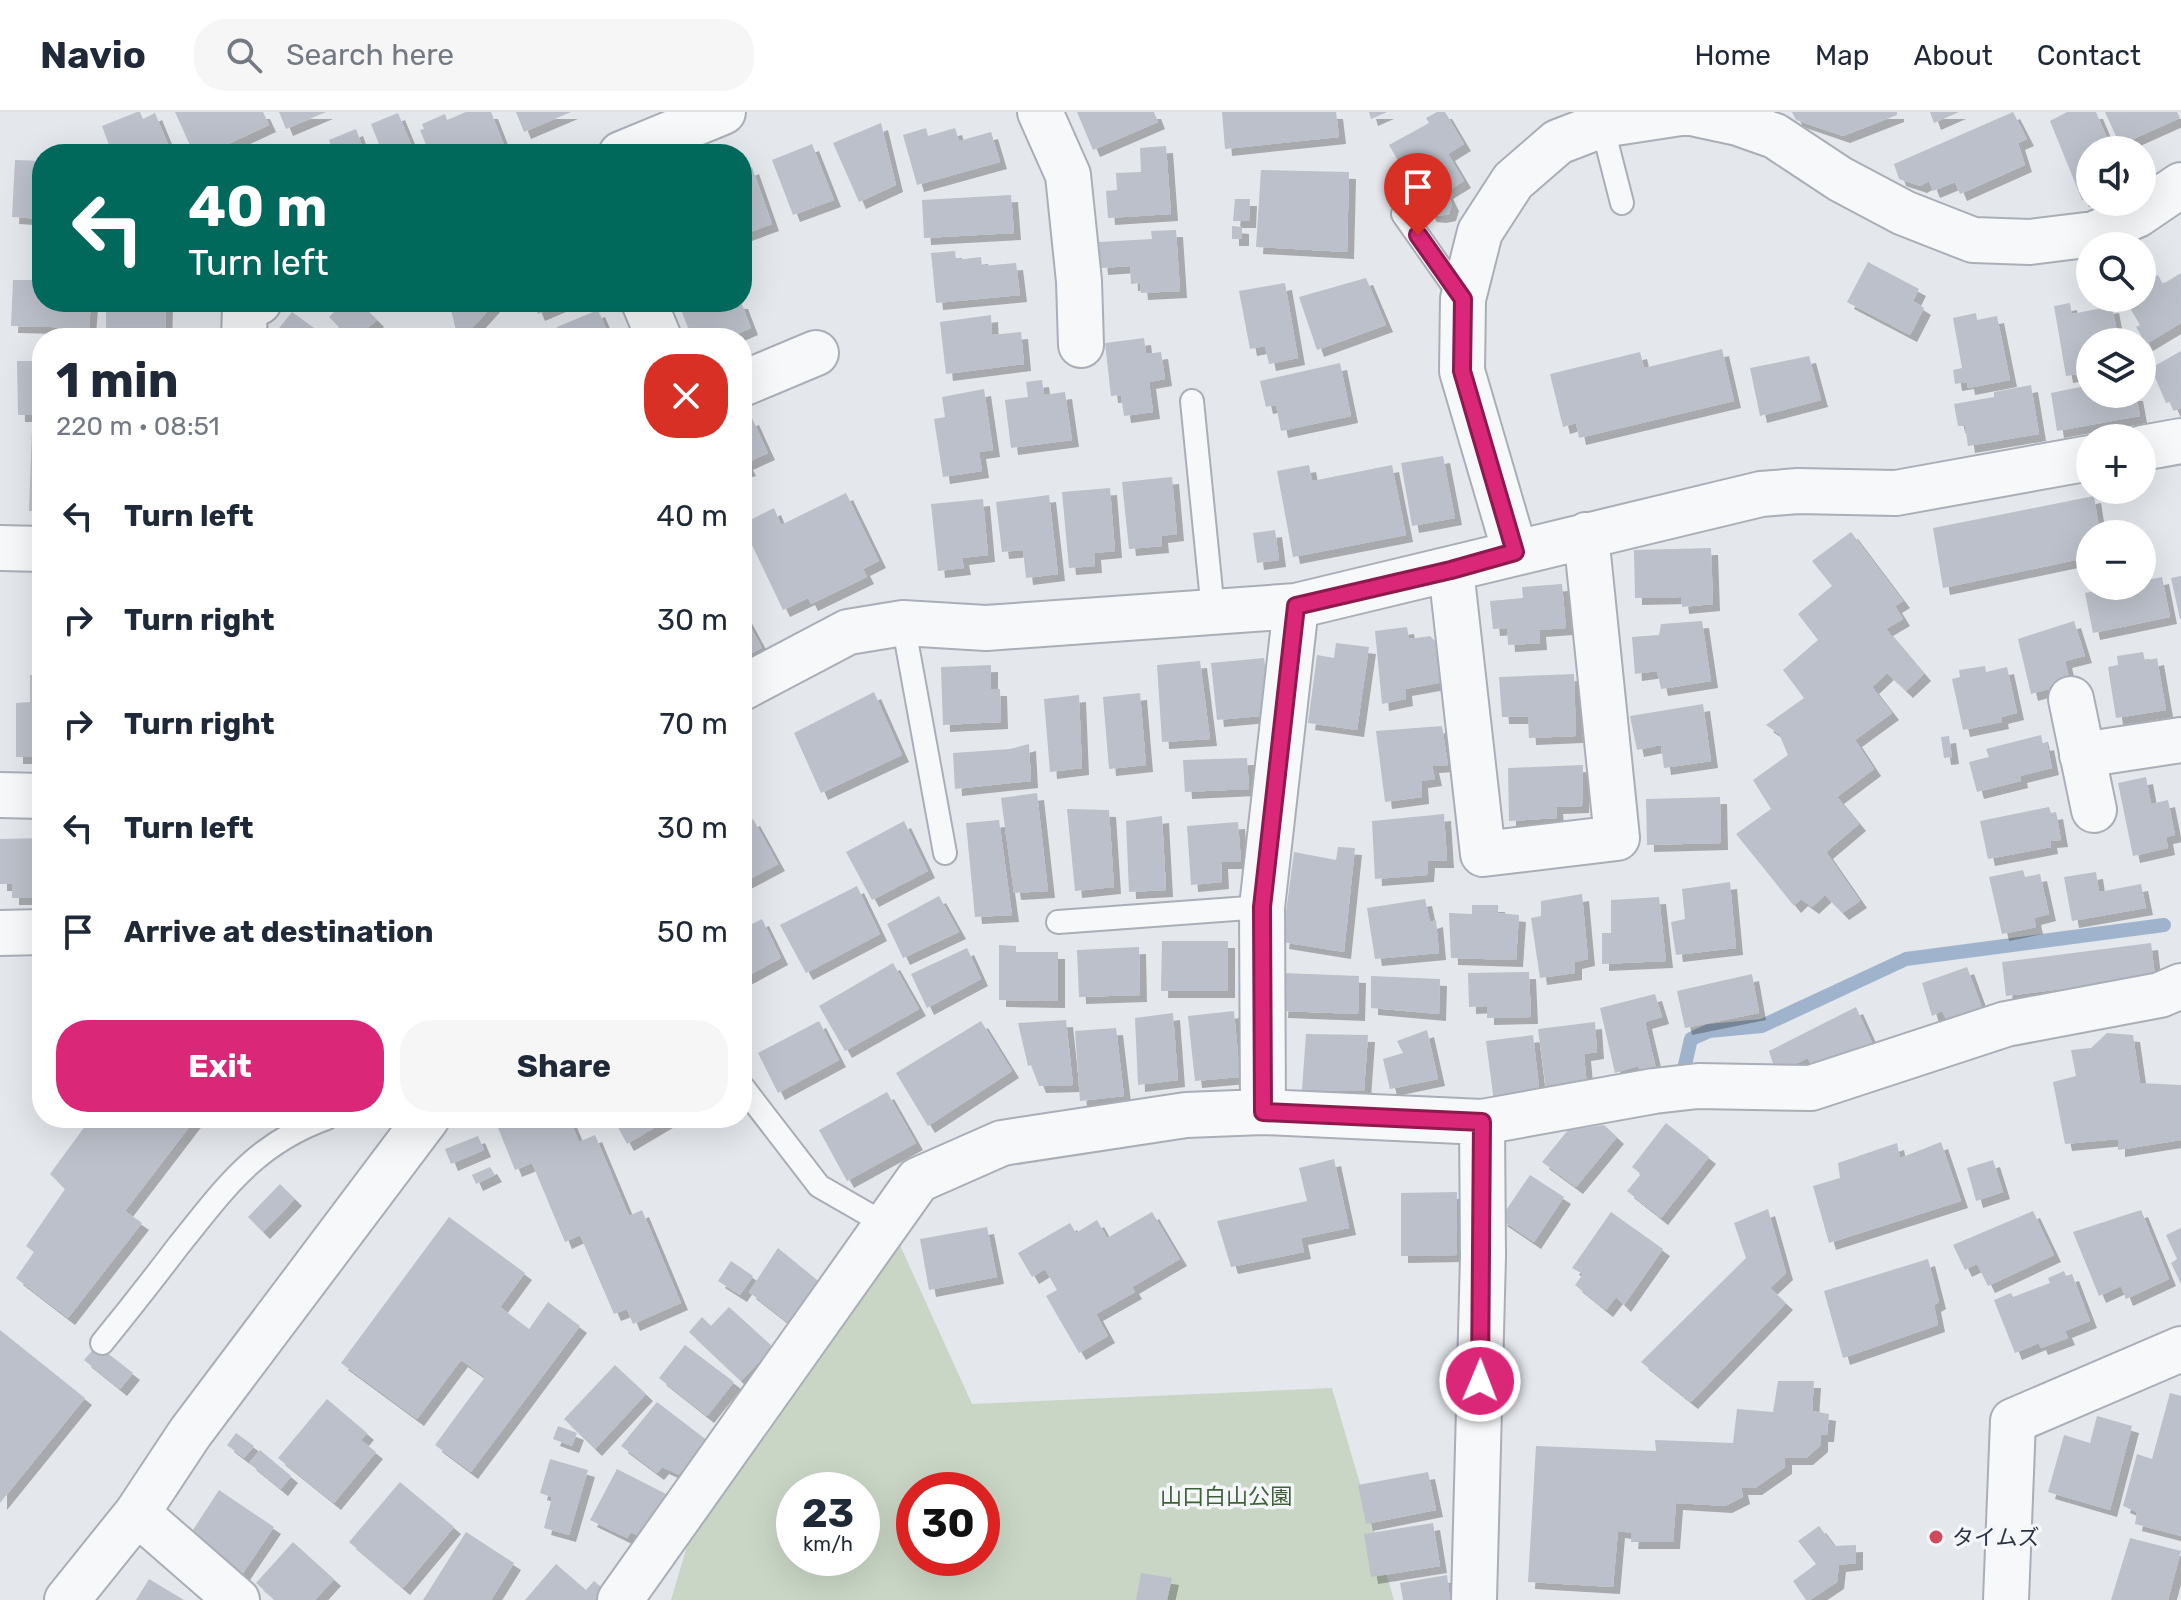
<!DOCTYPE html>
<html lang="en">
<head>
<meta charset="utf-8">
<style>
  body { margin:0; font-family:Rubik,"Noto Sans JP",sans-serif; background:#f6f6f7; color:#1f2937; height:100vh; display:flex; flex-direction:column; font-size:30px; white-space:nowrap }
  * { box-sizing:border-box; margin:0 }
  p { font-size:26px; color:#747a83 }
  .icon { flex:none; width:44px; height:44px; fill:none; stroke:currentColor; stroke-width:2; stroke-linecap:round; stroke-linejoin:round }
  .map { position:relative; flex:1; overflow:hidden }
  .side { position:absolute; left:32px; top:216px; width:720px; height:800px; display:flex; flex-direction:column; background:#fff; border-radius:32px; box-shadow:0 8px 32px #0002 }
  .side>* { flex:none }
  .guide { position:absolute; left:32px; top:32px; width:720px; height:168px; border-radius:32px; box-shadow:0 8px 32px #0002; background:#00695c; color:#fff; overflow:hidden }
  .fabs { position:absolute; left:2076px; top:24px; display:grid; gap:16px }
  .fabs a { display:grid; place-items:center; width:80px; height:80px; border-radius:50%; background:#fff; box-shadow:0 8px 32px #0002; font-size:40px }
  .speed { position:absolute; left:776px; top:1360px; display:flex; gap:16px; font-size:40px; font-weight:700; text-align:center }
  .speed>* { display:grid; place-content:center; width:104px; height:104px; border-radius:50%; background:#fff; box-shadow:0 8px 32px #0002; line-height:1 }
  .speed small { font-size:20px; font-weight:400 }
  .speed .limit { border:12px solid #d22; background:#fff; color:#111 }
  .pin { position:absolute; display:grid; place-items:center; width:68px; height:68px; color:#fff; margin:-82px -34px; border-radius:50% 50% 50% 0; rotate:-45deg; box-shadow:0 0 8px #0007 }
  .pin .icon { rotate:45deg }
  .me { position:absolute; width:88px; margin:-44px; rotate:1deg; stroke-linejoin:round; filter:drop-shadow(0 0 6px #0008) }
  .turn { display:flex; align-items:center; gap:28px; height:168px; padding:0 24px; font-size:36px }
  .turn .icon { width:104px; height:104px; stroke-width:2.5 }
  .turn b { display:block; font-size:56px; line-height:68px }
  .round { display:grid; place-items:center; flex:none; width:84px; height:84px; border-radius:32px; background:#f6f6f7 }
  .overview { display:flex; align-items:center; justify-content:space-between; height:136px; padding:0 24px }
  h1 { font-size:48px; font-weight:700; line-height:60px }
  .action { display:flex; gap:16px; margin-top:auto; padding:16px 24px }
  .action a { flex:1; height:92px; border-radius:32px; background:#db2777; color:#fff; font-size:32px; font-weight:700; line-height:92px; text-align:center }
  .action a+a { background:#f6f6f7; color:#1f2937 }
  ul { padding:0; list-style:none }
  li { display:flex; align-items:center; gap:24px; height:104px; padding:0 24px }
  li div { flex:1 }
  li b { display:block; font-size:30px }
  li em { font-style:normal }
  header { display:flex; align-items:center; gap:48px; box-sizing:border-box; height:112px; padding:0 40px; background:#fff; border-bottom:2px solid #e0e1e3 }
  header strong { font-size:38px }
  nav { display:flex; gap:44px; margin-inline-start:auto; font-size:28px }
  .search { width:560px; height:72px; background:#f6f6f7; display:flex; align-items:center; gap:20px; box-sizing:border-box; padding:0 28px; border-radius:32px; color:#747a83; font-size:30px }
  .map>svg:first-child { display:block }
  .green { fill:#c9d6c5; fill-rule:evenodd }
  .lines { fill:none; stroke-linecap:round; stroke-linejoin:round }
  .stream { stroke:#9fb4cc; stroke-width:14 }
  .building { fill:#bbc0ca; filter:url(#shadow) }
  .service-casing { stroke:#a9aeb7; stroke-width:26 }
  .minor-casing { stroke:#a9aeb7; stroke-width:48 }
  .service { stroke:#f7f8fa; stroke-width:22 }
  .minor { stroke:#f7f8fa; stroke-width:44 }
  .route-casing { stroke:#8e194d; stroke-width:20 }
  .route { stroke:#db2777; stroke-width:14 }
  .poi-dot { fill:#d1495b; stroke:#f4f6f9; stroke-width:3 }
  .labels { text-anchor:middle; stroke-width:7; stroke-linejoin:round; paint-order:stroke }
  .park-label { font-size:22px; fill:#3f6138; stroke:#f4f6f9 }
  .poi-label { font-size:22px; fill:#2b3445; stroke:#f4f6f9; text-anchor:start }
</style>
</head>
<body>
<header>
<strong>Navio</strong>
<div class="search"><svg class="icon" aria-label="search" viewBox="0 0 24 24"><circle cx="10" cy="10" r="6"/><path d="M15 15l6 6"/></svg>Search here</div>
<nav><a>Home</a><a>Map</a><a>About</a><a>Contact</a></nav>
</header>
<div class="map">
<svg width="2181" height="1488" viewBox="0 0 2181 1488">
  <defs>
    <filter id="shadow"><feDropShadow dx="7" dy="7" stdDeviation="0" flood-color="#0004"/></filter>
  </defs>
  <rect width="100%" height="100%" fill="#e4e7ec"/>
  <path class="green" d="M894,1120l78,172 360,-16 62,212h-723l24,-81zM794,1378h68v68h-68zM914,1378h68v68h-68z"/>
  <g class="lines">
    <path class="stream" d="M1684,957l7,-30 18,-8 53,-5 144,-67 258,-34"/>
  </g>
  <path class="building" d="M137,0h3l3,7 12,-6 17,41h-76l-1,-3 14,-6 -7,-19z
    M175,0h88l6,13 -62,29h-13z
    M279,0h47l-40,17z
    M466,0h25l16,41 -77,1 -10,-24 4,-1 -2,-5 23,-10 2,6z
    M516,0h55l-47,20z
    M1077,0h77l4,10 -65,28z
    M1222,0h114l3,25 -114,12z
    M1369,0h18l-16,7z
    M1437,0h8l19,32 -16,10 16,27 -18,11 6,12 -3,10 -10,2 -9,-1 -41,-70 40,-22 -3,-5z
    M1792,0h105v3l-54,21 -47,-16z
    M1930,0h29l-25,11z
    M2013,0l14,27 -9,4 7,22 -65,29 -5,-12 -22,9 -4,-10 -9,5 -21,-7 -5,-15z
    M2067,0h29l16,38h-22v46l-8,4 -32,-79z
    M2105,0h72l3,6 -60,27z
    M398,1l17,41h-32l-12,-30z
    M881,11l15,62 -37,17 -26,-59z
    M926,16l2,8 27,-8 4,13 32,-9 9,30 -83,23 -14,-50z
    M356,17l9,25h-31l-5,-14z
    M812,32l22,56 -41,15 -21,-55z
    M1166,34l5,68 -63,4 -2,-27 11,-1 -1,-17 25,-1 -1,-24z
    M15,48l27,1v58l-30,-2z
    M752,55l20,57 -30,11v-64z
    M1261,58l88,2 -2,80 -91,-5z
    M1011,83l3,38 -90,5 -2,-38z
    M1235,87h15l-1,22h-16z
    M1232,114l10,1v12h-10z
    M1176,118l4,61 -39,2 -1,-10 -9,1 -1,-18 -29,2 -2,-26 53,-3 -1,-8z
    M955,139l1,9 25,-3 1,9 34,-3 4,32 -84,8 -5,-50z
    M1868,150l51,27 -6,12 11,7 -14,27 -63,-33z
    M2181,161v50l-35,21 -10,-17 4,-2 -16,-27h18v-13l16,-10 5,9z
    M1366,166l20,47 -69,25 -18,-53z
    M13,168h29v22h49l-2,26 -78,-2z
    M1285,171l13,75 -29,6 -4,-18 -15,3 -11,-58z
    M106,190h60l-1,36h-59z
    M344,190h15l18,18 -15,13 5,5h-38l10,-11 -10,-10z
    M449,190h47l-33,36h-5z
    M533,190h33l-28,12z
    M678,190h63l10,26 -23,10h-36z
    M2070,191l2,11 40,-8 7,36h-29v30l-24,4 -12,-70z
    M598,198l12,28h-48l-5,-11z
    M292,200l29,21 -4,5h-34l-7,-6z
    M1976,201l1,7 20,-4 13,64 -42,8 -1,-6 -12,2 -2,-14 9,-2 -9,-50z
    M991,203l1,20 29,-3 3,32 -78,10 -6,-52z
    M1144,226l2,16 15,-2 4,27 -16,3 4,30 -29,4 -3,-21 -10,1 -6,-53z
    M1722,237l12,52 -155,37 -3,-15 -13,4 -13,-53 90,-22 4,16z
    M2181,239v57l-7,3 -4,-9 -4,1 -15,-35z
    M1809,244l12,44 -61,16 -10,-48z
    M17,249h25v54h-24z
    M1340,251l11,53 -70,15 -5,-26 -10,2 -6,-26z
    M1042,268l2,15 21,-3 7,48 -61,8 -6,-48 23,-3 -2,-15z
    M2031,273l8,49 -71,12 -3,-20h-7l-4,-22 40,-7v-5z
    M2090,273v9h46l4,22 -83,15 -6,-38z
    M984,277l9,61 -14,2 3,19 -39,6 -9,-58 11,-2 -3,-20z
    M752,306l16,35 -22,10 3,6 -7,2v-49z
    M32,317l10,1v81h-13z
    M1443,344l12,62 -43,8 -11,-63z
    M1309,353l3,16 80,-16 14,70 -113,22 -16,-86z
    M1172,365l5,57 -16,2 1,10 -33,3 -7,-67z
    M1110,376l5,63 -21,2 1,13 -26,2 -7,-76z
    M846,381l33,68 -16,8 4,8 -56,27 -3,-6 -25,12 -41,-86 32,-16 7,17z
    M1049,383l9,79 -32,4 -3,-28 -21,2 -6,-50z
    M2094,384l6,38h-10v23l-147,31 -10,-60z
    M983,387l5,56 -26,3 2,10 -26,3 -7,-67z
    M1275,418l4,30 -22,3 -4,-30z
    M1851,420l52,69 -8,5 8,13 -17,10 38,45 -18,17 -19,-18 -15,14 20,26 -37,27 19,29 -37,28 22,27 -33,28 34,49 -18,12 -17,-18 -13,12 -11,-8 -7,7 -58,-72 35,-25 -18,-29 35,-25 -9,-21 -13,-9 38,-27 -21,-28 35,-30 -20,-26 34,-28 -20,-25z
    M1711,436l2,56 -31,3 -1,-10 -46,1 -1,-48z
    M2181,464v43h-1l-9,-41z
    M2162,465l8,40 -77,16 -8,-40 32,-7h25v-5z
    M1562,472l4,44 -27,2 1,13 -32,2 -1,-17 -14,1 -3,-28 33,-3 -1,-11z
    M742,499l20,37 -20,10z
    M1702,509l9,60 -50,8 -4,-18 -22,3 -3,-37 27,-2 2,-11z
    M2074,509l11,35 -20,5 4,17 -7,1 1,6 -32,9 -13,-55z
    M1407,515l2,12 21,-3 8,8 6,38 -39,7 1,10 -24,5 -7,-73z
    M1336,531l33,4 -12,83 -49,-7 9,-68 17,3z
    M2143,540l2,9 12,-3 9,52 -50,8 -8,-51 10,-2 -1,-9z
    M1264,546l8,57 -55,5 -6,-57z
    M1200,549l10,78 -48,3 -5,-77z
    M991,553v24h9l1,33 -58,3 -2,-58z
    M1985,554l1,6 21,-5 10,46 -16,4 1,5 -39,8 -11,-51 8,-2 -1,-7z
    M1574,562l2,62 -47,2 -1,-21h-26l-3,-40z
    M30,563h12v82h-26v-54l14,-1z
    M874,580l28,63 -81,38 -27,-60z
    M1140,581l6,72 -37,4 -6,-72z
    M1079,583l3,73 -32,4 -6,-73z
    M1703,592l8,57 -47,7 -3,-23 -24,5 -7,-34z
    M1442,614l6,39 -16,1 3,13 -14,2 1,16 -37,5 -9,-71z
    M2041,623l2,9 4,-1 5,25 -32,8 1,5 -44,11 -8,-30 20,-5 -3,-8z
    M1949,624l3,21 -8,1 -3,-21z
    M1029,632l2,37 -76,8 -2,-36 57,-4z
    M1247,646l2,31 -64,3 -2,-32z
    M1583,653l-1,41 -26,1 1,11 -48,3 -1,-53z
    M2146,665l5,27 17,-4 7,35 -9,2 2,11 -35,8 -15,-73z
    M1037,681l11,98 -34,2 -13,-95z
    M1720,685l1,46 -74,2 -1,-46z
    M2049,695l2,6 5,-1 5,28 -11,1 1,6 -63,12 -8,-38z
    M1067,697l42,1 5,77 -39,4z
    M1444,702l3,47h-19l-1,14 -52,4 -3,-58z
    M1162,704l4,74 -37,2 -3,-71z
    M753,707l25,45 -36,19v-58z
    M999,708l13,95 -37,2 -9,-94z
    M904,709l24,50 -56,29 -26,-48z
    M1238,710l3,40h-20l1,20 -31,3 -4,-59z
    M42,726v60h-30v-14h-12v-45z
    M1338,735l17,1 -11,104 -62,-10 12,-90 42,8z
    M2023,758l2,7 15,-3 9,40 -15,4 2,9 -34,7 -13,-57z
    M2096,760l3,20 42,-8 5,24 -74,13 -8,-44z
    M1730,770l6,66 -60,7 -5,-33 14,-3 -3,-30z
    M857,774l23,48 -74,39 -26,-48z
    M1582,782l6,65 -13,3v11l-35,5 -9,-60 10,-2v-15z
    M939,784l20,36 -56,26 -16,-34z
    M1659,785l7,64 -64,3v-31h9v-33z
    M1425,787l5,23 6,-2 3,33 -64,6 -8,-51z
    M1472,793h26v8l21,2 -3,45 -65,-2 -2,-45 23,1z
    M762,807l19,39 -39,21v-50z
    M1162,829h66v50h-67z
    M2151,831l4,34 -149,19 -4,-34z
    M999,833l17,1v6h42v49l-59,-1z
    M1139,835l1,48 -61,2 -2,-47z
    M967,836l14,31 -54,29 -16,-34z
    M893,851l26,46 -74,42 -26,-45z
    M1967,855l15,41 -35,12 -5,-9 -10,5 -10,-33z
    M1529,860l2,45 -44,1v-12l-18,1 -1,-34z
    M1283,861l76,3 -1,38 -77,-3z
    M1752,862l7,39 -74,15 -8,-37z
    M1371,864l69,3 -1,35 -68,-6z
    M1655,882l7,23 -17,5 12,51 -14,2 -5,-9 -23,7 -15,-65z
    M1856,895l18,40 -60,24 -6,-13 -32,15 -7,-22z
    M1234,899l6,66 -45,4 -7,-65z
    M1173,901l5,67 -40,5 -3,-67z
    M1066,908l7,65 -34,1 -8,-21 -3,1 -10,-43z
    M819,909l20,39 -61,33 -20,-40z
    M981,909l31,50 -84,55 -32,-53z
    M1595,910l2,30 -13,2 3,33 -41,3 -8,-61z
    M1116,916l8,68 -44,5 -5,-70z
    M1427,918l11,49 -48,10 -7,-30 20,-6 -6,-12z
    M2107,921l26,2 7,48 41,2v55l-63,10v-11l-53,5 -12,-62 23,-6 -5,-26 20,-2z
    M1306,922l62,1 -4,56 -62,-1z
    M1533,923l7,61 -46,6 -8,-61z
    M887,980l29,51 -69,38 -28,-51z
    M91,1006h105l-71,93 17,12 -74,95 -52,-40 18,-26 -8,-6 39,-57 -15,-15z
    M494,1006h75l10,24 16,-7 34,81 13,-6 39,93 -48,21 -6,-15 -13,5 -34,-79 -15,7 -33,-79 -17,7z
    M613,1006h58l-44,26z
    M1666,1011l43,34 -48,61 -34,-27 14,-17 -9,-7z
    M1604,1013l13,12 -41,50 -34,-25 26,-32z
    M478,1024l6,14 -33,14 -6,-15z
    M1941,1030l20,59 -132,42 -16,-57 27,-8 -2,-15 59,-20 3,15z
    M1334,1047l15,69 -48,10 3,14 -73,15 -14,-46 90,-20 -8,-33z
    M1993,1048l10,32 -27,9 -9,-33z
    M490,1055l5,8 -19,9 -4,-9z
    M1530,1063l34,22 -30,45 -34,-23z
    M280,1072l15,15 -32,33 -15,-15z
    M1457,1080v63l-56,1v-63z
    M1768,1097l18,64 -16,15 16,15 -95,99 -50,-40 105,-104 -12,-35z
    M2141,1098l28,69 -43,20 -5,-13 -22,10 -26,-64z
    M2033,1099l21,44 -66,31 -11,-22 -12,6 -12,-25z
    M1152,1100l28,47 -48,28 3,5 -39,22 12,22 -29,17 -33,-57 11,-6 -12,-21 -13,8 -14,-24 52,-30 6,10 21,-13 10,18z
    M1611,1100l52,37 -39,56 -8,-8 -10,13 -31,-25 8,-11 -11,-6z
    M449,1105l76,56 -25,34 29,22 19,-27 32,24 -109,146 -36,-27 50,-68 -24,-17 -44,59 -76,-56z
    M987,1115l10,50 -68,13 -9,-51z
    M2181,1116v56l-10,-21 6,-4 -11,-24z
    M778,1136l44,36 -32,40 -41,-32z
    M1928,1147l11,43 -5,3 4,20 -95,33 -19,-67z
    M731,1149l22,15 -13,19 -22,-14z
    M2064,1159l2,5 6,-2 18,47 -25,10 3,7 -27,10 -2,-5 -24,10 -21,-53 17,-7 2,4 37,-14 -2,-5z
    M729,1195l44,40 -32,34 -52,-49 13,-15 9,9z
    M0,1218l85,68 -85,105z
    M97,1233l36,28 -13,16 -36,-29z
    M685,1233l49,37 -27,34 -48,-38z
    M615,1253l31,29 -51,55 -31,-30z
    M1778,1269h36l-2,30 17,3 -2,21h-6v10l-15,13h-21v9l-30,21h-14l2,9 -18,9 -49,-3 -3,39h-42l1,-9 -14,-2 -5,56 -85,-5 8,-136 120,5 -1,-11 78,3 4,-34 36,3z
    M2170,1281l11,3v140l-46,-12 2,-12 -14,-6 14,-52 15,5z
    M327,1287l40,34 -6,7 15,12 -42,51 -56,-45z
    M657,1290l51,39 -28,34 -18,-8 -5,6 -36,-27z
    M2097,1304l35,10 -22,84 -62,-18 16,-57 26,8z
    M558,1314l19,7 -5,13 -19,-7z
    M236,1321l18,13 -10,12 -17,-13z
    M260,1338l31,26 -10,13 -32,-26z
    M550,1347l38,11 -19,65 -25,-7 8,-31 -12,-4z
    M617,1357l51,26 -22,45 -15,-8 -4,6 -37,-18z
    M1428,1360l8,38 -70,14 -8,-39z
    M400,1370l54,45 -51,61 -54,-46z
    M219,1378l55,37 -31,46 -54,-37z
    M1433,1411l7,43 -69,11 -7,-43z
    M1819,1414l15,20 22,-1v18l-17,2 -2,17 -27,18h-4l-13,-19 23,-17 -18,-23z
    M466,1420l48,31 -23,37h-68z
    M2130,1426l51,13 -13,49h-57z
    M293,1430l41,37 -19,21h-40l-19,-17z
    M556,1452l30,26 8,-9 12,10 -7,9h-74z
    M1141,1461l31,5 -5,22h-31z
    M1447,1463l3,25h-47l-3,-17z
    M149,1467l35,21h-48z"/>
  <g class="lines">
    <g class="service-casing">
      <path id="service" d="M1602,13l20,78
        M1403,102l59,84
        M1192,289l21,210
        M903,511l42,230
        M1058,810l204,-15
        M742,974l77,100 66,38
        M102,1231c26,-32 52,-65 77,-98 46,-57 76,-101 148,-127"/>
    </g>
    <g class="minor-casing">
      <path id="minor" d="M1040,0l28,63 11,106 2,64
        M621,42l102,-42
        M644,190l15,36
        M244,226l1,-31 14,-5
        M742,272l74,-31
        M2142,336l39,-7
        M0,436l42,1
        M1515,440l-53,-181 1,-72 17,-67 33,-51 45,-39 44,-17 85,-13 51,11 37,13 65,43 64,34 69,27 57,2 64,-8 43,-19 44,-30
        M1451,458l32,284 134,-16 -31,-303
        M742,576l106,-56 55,-9 83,5 310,-22 465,-112 37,-3 98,2 194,-35
        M2071,587l23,111
        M2082,643l99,-15
        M0,683l42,1
        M0,821l42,-1
        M1263,1000l-1,-205 34,-301
        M137,1401l100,87
        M67,1488l70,-87 53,-80 237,-315
        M620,1488l298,-420 84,-37 184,-28 77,-3 219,10 172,-31 44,-5 113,2 195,-64 154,-29 21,-9
        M1474,1488l9,-344 -1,-134
        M2006,1488l7,-179 168,-72"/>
    </g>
    <use href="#service" class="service"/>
    <use href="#minor" class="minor"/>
  </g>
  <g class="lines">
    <g class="route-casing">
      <path id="route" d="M1418,123l45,64 -1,72 53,181 -64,18 -155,36 -34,301 1,205 219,10 -2,259"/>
    </g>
    <use href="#route" class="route"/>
  </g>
  <circle class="poi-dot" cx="1936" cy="1425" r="8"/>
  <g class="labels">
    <g class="park-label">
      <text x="1226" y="1392">山口白山公園</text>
    </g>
    <g class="poi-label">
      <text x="1952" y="1433">タイムズ</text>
    </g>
  </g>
</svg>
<div class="fabs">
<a><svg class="icon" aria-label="sound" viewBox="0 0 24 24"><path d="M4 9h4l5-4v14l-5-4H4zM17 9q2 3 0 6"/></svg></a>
<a><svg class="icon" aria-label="search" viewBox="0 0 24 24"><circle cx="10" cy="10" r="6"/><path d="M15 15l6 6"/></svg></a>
<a><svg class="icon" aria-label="layers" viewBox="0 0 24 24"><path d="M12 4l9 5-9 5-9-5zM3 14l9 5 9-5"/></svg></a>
<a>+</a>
<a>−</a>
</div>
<div class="speed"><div>23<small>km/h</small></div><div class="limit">30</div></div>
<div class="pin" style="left:1418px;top:123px;background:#d93025"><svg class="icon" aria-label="arrive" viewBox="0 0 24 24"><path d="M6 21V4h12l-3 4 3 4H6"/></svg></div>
<svg class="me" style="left:1480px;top:1269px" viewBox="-20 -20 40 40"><circle r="17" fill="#db2777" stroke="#fff" stroke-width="3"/><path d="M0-11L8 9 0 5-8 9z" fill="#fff"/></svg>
<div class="guide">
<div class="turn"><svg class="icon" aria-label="left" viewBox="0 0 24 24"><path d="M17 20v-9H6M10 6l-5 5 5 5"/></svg><div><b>40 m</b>Turn left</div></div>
</div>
<section class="side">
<div class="overview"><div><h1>1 min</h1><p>220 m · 08:51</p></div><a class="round" style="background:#d93025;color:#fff"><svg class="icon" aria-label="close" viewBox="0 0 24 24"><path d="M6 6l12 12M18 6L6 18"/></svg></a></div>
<ul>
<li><svg class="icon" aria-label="left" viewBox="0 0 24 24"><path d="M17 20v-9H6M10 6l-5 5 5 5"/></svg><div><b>Turn left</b></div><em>40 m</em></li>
<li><svg class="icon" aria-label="right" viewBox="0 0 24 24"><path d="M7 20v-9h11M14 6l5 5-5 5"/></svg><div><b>Turn right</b></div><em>30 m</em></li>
<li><svg class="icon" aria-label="right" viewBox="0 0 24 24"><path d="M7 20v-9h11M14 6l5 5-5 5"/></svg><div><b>Turn right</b></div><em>70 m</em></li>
<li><svg class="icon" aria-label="left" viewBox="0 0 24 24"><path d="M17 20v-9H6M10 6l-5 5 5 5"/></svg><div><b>Turn left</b></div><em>30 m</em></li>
<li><svg class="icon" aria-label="arrive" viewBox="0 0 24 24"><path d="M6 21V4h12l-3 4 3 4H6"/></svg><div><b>Arrive at destination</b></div><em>50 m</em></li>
</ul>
<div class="action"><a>Exit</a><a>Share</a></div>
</section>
</div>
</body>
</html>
